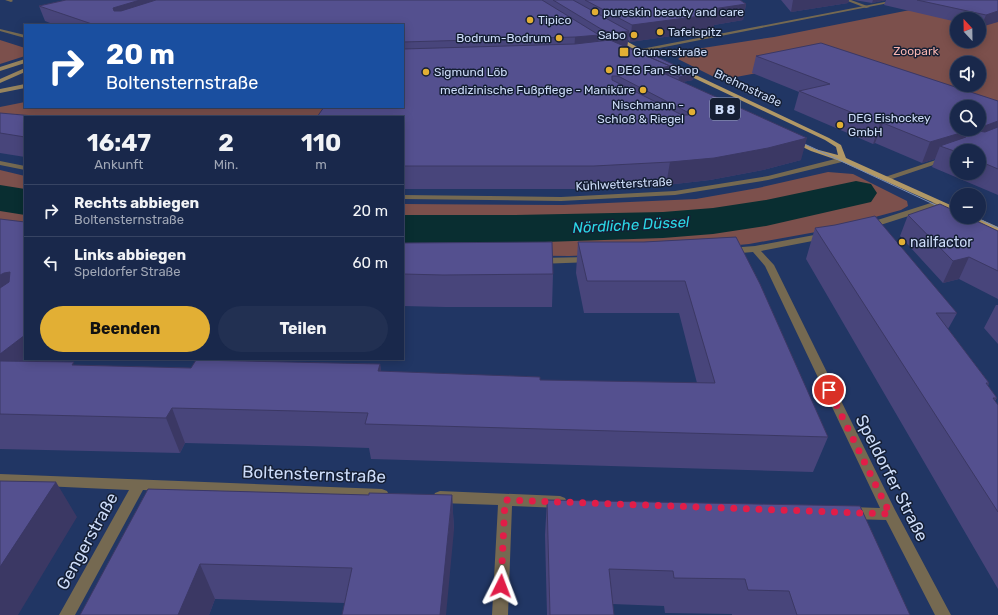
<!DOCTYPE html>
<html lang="de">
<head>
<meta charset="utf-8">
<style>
  body { margin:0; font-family:Rubik,sans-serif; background:#223052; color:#f1f3f6; height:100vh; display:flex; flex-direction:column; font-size:15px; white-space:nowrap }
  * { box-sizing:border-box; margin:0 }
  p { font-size:13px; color:#9fa6b5 }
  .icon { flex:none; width:22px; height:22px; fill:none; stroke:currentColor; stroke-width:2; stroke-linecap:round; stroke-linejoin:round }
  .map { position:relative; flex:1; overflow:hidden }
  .panel { position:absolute; left:24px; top:116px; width:380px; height:244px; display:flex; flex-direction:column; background:#19284b; border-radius:0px; box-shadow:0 2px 10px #0003,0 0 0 1px #374463 }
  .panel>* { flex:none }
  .hud { position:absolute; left:24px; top:24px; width:380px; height:84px; border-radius:0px; box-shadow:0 2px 10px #0003,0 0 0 1px #374463; background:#1a4fa0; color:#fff; overflow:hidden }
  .needle { width:26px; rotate:338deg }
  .buttons { position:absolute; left:950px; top:12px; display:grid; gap:8px }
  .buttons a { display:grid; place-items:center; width:36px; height:36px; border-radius:50%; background:#19284b; box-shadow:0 2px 10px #0003,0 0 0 1px #374463; font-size:20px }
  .pin { position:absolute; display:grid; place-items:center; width:34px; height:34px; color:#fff; margin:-17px; border:2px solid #fff; border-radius:50%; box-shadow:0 1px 4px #0007 }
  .me { position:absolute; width:44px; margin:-22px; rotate:3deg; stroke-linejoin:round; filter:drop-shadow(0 0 3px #0008) }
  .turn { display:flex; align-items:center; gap:14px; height:84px; padding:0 16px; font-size:18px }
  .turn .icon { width:52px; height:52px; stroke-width:2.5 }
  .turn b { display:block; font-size:28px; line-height:34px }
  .eta { display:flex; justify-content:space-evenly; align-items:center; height:68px; text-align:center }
  .eta b { font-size:24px; font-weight:700; line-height:28px }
  .cta { display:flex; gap:8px; margin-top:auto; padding:8px 16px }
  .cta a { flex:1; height:46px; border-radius:24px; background:#e2af34; color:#111; font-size:16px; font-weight:700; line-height:46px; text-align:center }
  .cta a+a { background:#223052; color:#f1f3f6 }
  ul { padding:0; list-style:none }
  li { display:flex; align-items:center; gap:12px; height:52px; padding:0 16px; border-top:1px solid #374463 }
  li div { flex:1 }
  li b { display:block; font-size:15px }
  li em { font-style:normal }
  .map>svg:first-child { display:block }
  .green { fill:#7c504c; fill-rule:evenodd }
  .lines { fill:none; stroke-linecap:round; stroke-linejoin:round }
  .river { fill:#092e31; fill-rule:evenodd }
  .service { fill:#756951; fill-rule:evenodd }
  .minor { fill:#756951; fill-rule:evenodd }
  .tertiary { fill:#756951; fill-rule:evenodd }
  .secondary { fill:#97845e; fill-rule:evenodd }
  .primary { fill:#b19866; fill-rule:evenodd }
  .tram { stroke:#7c8eb3; stroke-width:1 }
  .wall { fill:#48457b; fill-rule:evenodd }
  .shaded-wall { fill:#3b3864 }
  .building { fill:#54508f; stroke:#3b3864; fill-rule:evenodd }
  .route { stroke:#e11d48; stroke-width:7; stroke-dasharray:0 12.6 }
  .poi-dot { fill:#e2af34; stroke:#151f34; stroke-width:1.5 }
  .labels { text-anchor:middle; stroke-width:3; stroke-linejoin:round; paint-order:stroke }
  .far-poi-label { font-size:12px; fill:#cddcf9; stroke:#151f34; text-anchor:start }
  .far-park-label { font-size:12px; fill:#f7b4af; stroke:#151f34 }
  .far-street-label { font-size:12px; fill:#cddcf9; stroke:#151f34 }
  .shield { fill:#151f34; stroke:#96a3be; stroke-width:1 }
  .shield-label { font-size:13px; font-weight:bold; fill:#cddcf9 }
  .poi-label { font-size:14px; fill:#cddcf9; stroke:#151f34; text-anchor:start }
  .water-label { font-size:15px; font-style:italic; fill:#2bd8e7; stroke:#151f34 }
  .near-street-label { font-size:17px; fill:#cddcf9; stroke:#151f34 }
</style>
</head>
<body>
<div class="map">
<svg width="998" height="615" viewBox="0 0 998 615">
  <rect width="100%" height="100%" fill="#213664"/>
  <path class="green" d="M998,0v123l-19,-16h-22l-189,-36 -48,9 -42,-21 12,-9 84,-13 146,-29zM957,19h22v22h-22zM957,63h22v22h-22z
    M0,40l25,8v8l-25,8z
    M25,102v5h307l-2,10h-305l-25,10v-20z
    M0,170l25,6v55l-25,-4z
    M828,172l25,2 54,27 1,5 -7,4 -74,20 -78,14 -83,8 -97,4 -166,-2v-50l160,1 133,-6 62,-11z"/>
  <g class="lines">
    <path class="river" d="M856,181l15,3 6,9 -6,9 -105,24 -53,8 -50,4 -148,5h-112v-28h112l148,-3 50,-4 53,-8z
      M0,185l25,4v26l-25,-4z"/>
    <path class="service" d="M5,0h7l1,1 -2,1z
      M957,153v4l-68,23h-3l-4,-2z"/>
    <path class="minor" d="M845,0h6l19,7 -4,1z
      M0,29l25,6v3l-25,-7z
      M843,157l4,2 -1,2 -78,19 -93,15 -114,6 -158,-2v-4l158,2 114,-6 93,-15z
      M0,161l25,5v4l-25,-5z
      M937,201h3l4,2 -1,2 -72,23h-6l-1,-2 1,-2z
      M825,233l4,3 -1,2 -67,13 13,14 121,245 56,105h-16l-49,-95 -36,-1 -5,-2 -2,-4 2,-4 5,-2 30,1 -115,-242 -12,-14 -24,2 -4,-3 4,-3 26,-2z
      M589,257l3,1 2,2 -2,2 -53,2 -5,-3 5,-3z
      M0,474l382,15 5,2 2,4 -2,4 -5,2 -239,-11 -68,125h-16l70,-125 -129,-6z
      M440,491l120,5 5,2 2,4 -2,4 -5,2 -48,-2 -4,109h-16l6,-110 -58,-2 -5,-2 -2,-4 2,-4z"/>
    <path class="tertiary" d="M895,0h9l-265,52 -3,-2z"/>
    <path class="secondary" d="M25,59v4l-25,8v-4z
      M25,68v4l-25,11v-4z
      M25,84v4l-25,5v-4z"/>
    <path class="primary" d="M613,36h4l33,18 -5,1 -32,-17z
      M681,68l148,70 12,7 5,13 111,50v5l-117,-52 -29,-10 -19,-9v-2h4l19,9 23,6 -2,-8 -11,-7 -146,-69 -1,-1z
      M965,217h11l22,10v6z"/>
    <path class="tram" d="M796,140l161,75
      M975,217l23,11"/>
  </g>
  <path class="wall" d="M66,0h674l6,4 -3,16 -29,5 -1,5 -83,12 -2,-2 -1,7 67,27 -1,6 -11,2 119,78 -38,10 -53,10 -44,5 -74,4h-189v-164h-348l-10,-4 -6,-15z
    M781,0h68l-1,3 -57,9z
    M854,0h144l-17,27h-2v-8h-22v3l-73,-17 2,-5 -14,3z
    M756,56l242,45v94l-66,-28 3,-8 -13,4 -47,-20 -2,1 -79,-34 5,-18 -47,-19zM957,151h22v22h-22z
    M0,113l25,4v40l-25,-4z
    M908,215l90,16v68l-39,-20 -16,4 -43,-47z
    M0,219l25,140h29l-4,3 25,3 116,3 189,-4 1,7 159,9 157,3 -18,-70h-95l-8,-40 2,-31h66l92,-5 92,200 -15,35 -442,-13 -2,-11 -62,-2 -122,-3 -5,10 -180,-4z
    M815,228l142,85 -9,16 41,54 -1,3 9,12 -2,3 3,4v184l-192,-330z
    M403,243l150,31 -1,33h-107l-42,-1z
    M996,305h2v39l-14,-16z
    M148,489l221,6h83l2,35 -109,73 -130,-4 -6,16h-129z
    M547,500l363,115h-178v-1l-67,-1 -1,-7 -52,-2 2,11h-67l-2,-80z"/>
  <path class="shaded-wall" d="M140,0h40l-62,24 -5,-16z
    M793,0h56l-1,3 -57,9z
    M873,0h13l-14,3z
    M746,4l-3,16 -29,5 -1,5 -83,12 2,-17 74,-15z
    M998,11v11l-17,5 5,-12z
    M629,31l-2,17 -18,2 2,-17z
    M599,35l-2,17 -23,2 1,-17z
    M670,66l-3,19 -13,-16z
    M694,74l-1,6 -15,3 1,-6z
    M998,121v15l-27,-6 4,-1h4v-1z
    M883,123l-8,20 -2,1 7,-20z
    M967,131l-9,20 -18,-5 -5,13 -13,4 8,-21z
    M807,138l-6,22 -38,10 -53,10 -44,5 4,-23z
    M969,257l-10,22 -16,4 10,-22z
    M10,272l15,30 -25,18v-45l4,-2z
    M25,335v24h29l-43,36 -11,-20v-21z
    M380,364l5,34 -7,-27z
    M172,408l13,35 -5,10 -14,-35z
    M56,482l21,35 -59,98h-18v-48z
    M452,495l2,35 -8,85h-6z
    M200,564l15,35 -6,16h-31z"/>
  <path class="building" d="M66,0h74l-27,8 1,3h7l35,-11h386l57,35 -24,2 -172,5v-17h-308l-56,-19z
    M553,0h20l56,31 -18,2 -10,-4z
    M585,0h155l6,4 -40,6 10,4 -84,11z
    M917,0h81v11l-12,4z
    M610,40l60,26 -16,3 153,69 -39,10 -54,10 -44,4 -76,4h-191v-49h-86l7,-10h79v-58l172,-5zM612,76h6l71,37 -1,2h-6l-70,-35z
    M821,43l177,58v20l-19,7v-21h-22v22h18l-4,1 14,2 13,-5v42l-19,-8v-10h-22v1l-17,-6 26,-9 1,-6 -37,11 -47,-19 -3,1 -81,-33 31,-7 -74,-28z
    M638,48l56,26 -15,3 -10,-5 1,-6 -39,-17z
    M0,113l34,3 4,1h-13v20l-25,-4z
    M940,204l17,8v5h11l30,14v40l-29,-14 -16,4 -45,-46z
    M875,216l82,97h-21l53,70h-3l11,15h-4l5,7v107l-183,-284 20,-3z
    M0,219l25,3v113l-25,19v-66l9,-6 1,-10 -6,1 -4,2z
    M736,237l24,47 68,153 -463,-13 3,-11 -70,-2 -126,-3 -6,10 -166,-4v-53l74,1 -2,3 119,3 5,-8 184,4 -2,7 162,6v3l175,3 -30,-102h-98l-9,-39h66z
    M552,242l1,32 -110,1 -40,-1v-31z
    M0,481l56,1 -56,85z
    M148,489l221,6v-2l83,2 -12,120h-98l10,-47 -152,-4 -22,51h-98z
    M547,500l313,6 50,109h-113l-8,-24 -41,-1 -3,-11 -71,-1 -1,-7 -64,-2 5,46h-64z"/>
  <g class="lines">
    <path class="route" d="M501,586l4,-86 385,14 -61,-124"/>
  </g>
  <g class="poi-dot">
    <circle cx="595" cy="12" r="4"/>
    <circle cx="530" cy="20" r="4"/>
    <circle cx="660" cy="32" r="4"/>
    <circle cx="634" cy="35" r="4"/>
    <circle cx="559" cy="38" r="4"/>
    <rect x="619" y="47" width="10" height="10" rx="2"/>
    <circle cx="609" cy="70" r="4"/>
    <circle cx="426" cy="72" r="4"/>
    <circle cx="643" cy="90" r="4"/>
    <circle cx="692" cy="112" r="4"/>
    <circle cx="840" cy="125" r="4"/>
    <circle cx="902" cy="242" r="4"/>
  </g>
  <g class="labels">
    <g class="far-poi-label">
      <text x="603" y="16">pureskin beauty and care</text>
      <text x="538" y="24">Tipico</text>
      <text x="668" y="36">Tafelspitz</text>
      <text x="626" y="39" text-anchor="end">Sabo</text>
      <text x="551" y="42" text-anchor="end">Bodrum-Bodrum</text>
      <text x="633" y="56">Grunerstraße</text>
      <text x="617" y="74">DEG Fan-Shop</text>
      <text x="434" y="76">Sigmund Löb</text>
      <text x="635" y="94" text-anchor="end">medizinische Fußpflege - Maniküre</text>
      <text x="684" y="109" text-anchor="end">Nischmann -<tspan x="684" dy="14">Schloß &amp; Riegel</tspan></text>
      <text x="848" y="122">DEG Eishockey<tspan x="848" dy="14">GmbH</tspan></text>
    </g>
    <g class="far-park-label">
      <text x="916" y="55">Zoopark</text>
    </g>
    <g class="far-street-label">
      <text transform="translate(748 88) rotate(25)" y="4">Brehmstraße</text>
      <text transform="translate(624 184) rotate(-3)" y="4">Kühlwetterstraße</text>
    </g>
    <rect class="shield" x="710" y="98" width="30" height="22" rx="3"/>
    <g class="shield-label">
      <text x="725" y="114">B 8</text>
    </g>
    <g class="poi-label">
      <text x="910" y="247">nailfactor</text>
    </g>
    <g class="water-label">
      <text transform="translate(631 225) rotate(-3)" y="5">Nördliche Düssel</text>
    </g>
    <g class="near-street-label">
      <text transform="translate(314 474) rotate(2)" y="6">Boltensternstraße</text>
      <text transform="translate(892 478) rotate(63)" y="6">Speldorfer Straße</text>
      <text transform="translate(87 541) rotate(-61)" y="6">Gengerstraße</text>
    </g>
  </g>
</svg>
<div class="buttons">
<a><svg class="needle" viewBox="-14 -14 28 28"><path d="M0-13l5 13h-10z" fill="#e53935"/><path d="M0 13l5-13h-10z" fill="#9fa6b5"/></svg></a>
<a><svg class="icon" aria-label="sound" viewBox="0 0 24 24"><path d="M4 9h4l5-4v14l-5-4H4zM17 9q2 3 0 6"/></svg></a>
<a><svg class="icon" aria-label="search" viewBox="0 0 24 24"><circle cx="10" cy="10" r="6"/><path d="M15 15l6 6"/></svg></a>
<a>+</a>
<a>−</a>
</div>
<div class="pin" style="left:829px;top:390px;background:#d93025"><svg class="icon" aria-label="arrive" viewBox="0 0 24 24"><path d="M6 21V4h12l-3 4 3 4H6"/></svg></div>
<svg class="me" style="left:501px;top:586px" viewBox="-20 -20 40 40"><path d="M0-17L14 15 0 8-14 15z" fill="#e11d48" stroke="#fff" stroke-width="4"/></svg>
<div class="hud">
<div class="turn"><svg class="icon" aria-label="right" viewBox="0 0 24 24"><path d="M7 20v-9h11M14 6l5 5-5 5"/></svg><div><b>20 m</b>Boltensternstraße</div></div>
</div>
<section class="panel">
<div class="eta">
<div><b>16:47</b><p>Ankunft</p></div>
<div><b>2</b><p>Min.</p></div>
<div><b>110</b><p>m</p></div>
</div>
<ul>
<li><svg class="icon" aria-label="right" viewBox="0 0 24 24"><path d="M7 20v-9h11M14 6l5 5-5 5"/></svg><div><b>Rechts abbiegen</b><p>Boltensternstraße</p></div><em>20 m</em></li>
<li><svg class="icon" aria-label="left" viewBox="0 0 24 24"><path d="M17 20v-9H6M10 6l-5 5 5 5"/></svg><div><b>Links abbiegen</b><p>Speldorfer Straße</p></div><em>60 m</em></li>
</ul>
<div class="cta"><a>Beenden</a><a>Teilen</a></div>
</section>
</div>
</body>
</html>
